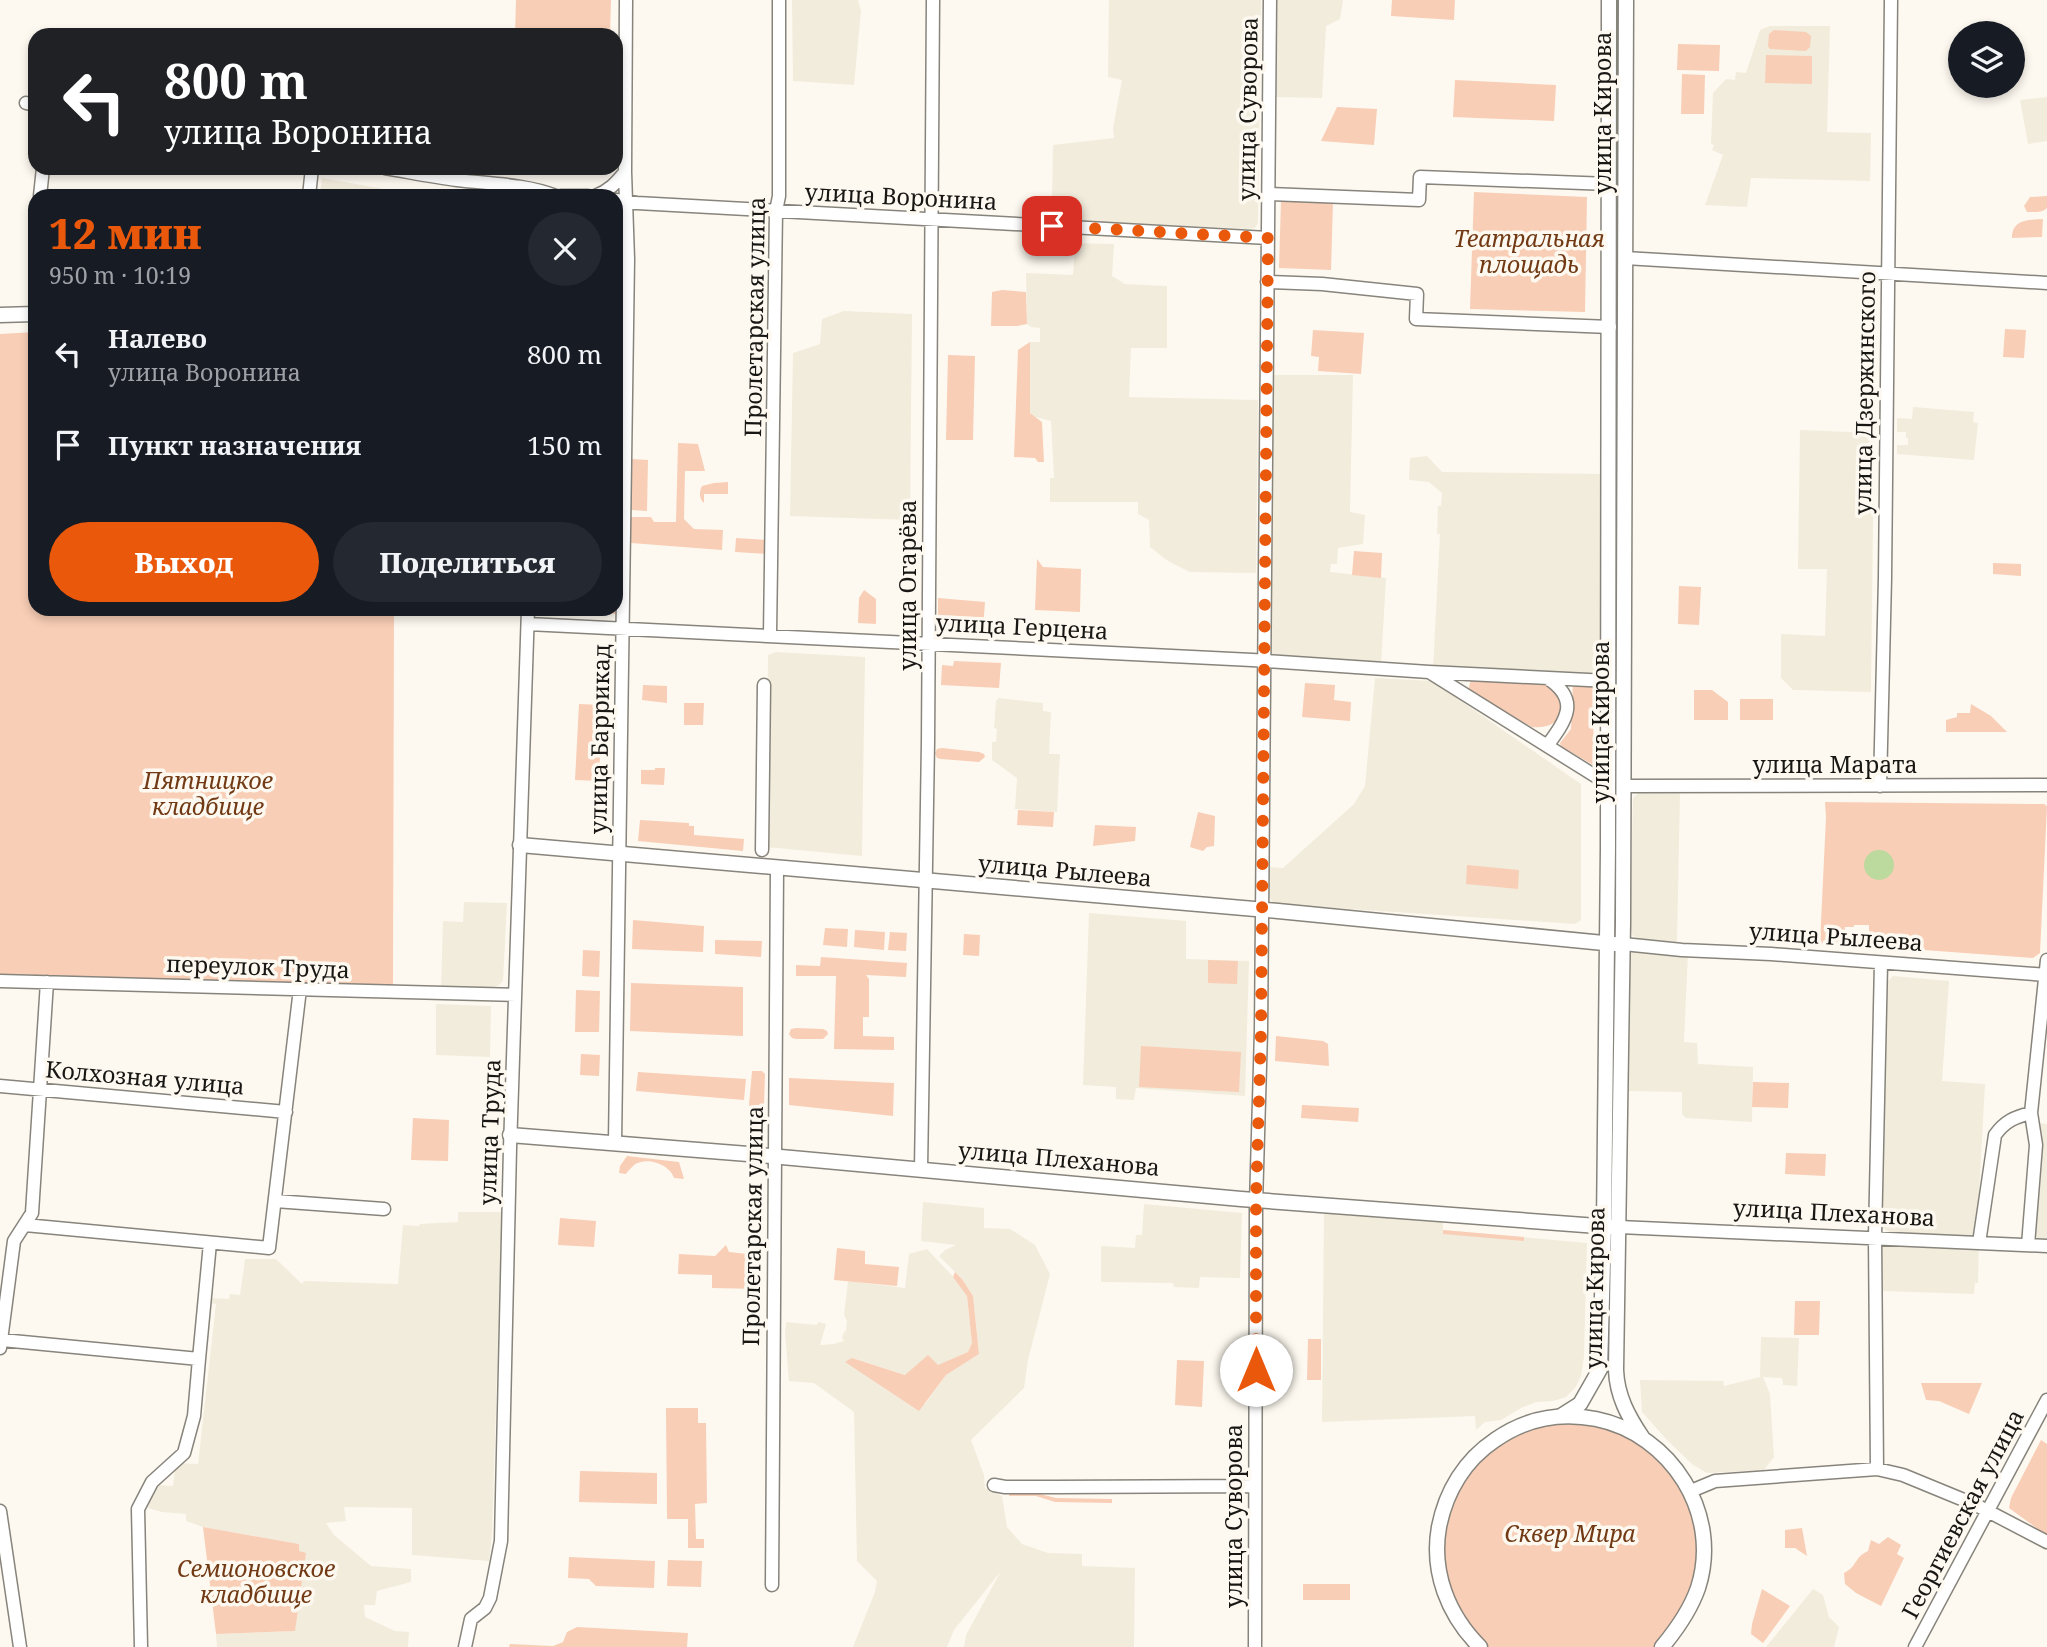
<!DOCTYPE html>
<html lang="ru">
<head>
<meta charset="utf-8">
<style>
  body { margin:0; font-family:"Noto Serif",serif; background:#242831; color:#f1f3f6; height:100vh; display:flex; flex-direction:column; font-size:26px; white-space:nowrap }
  * { box-sizing:border-box; margin:0 }
  p { font-size:23px; color:#9ea1a6 }
  .icon { flex:none; width:38px; height:38px; fill:none; stroke:currentColor; stroke-width:2; stroke-linecap:round; stroke-linejoin:round }
  .map { position:relative; flex:1; overflow:hidden }
  .panel { position:absolute; left:28px; top:189px; width:595px; height:427px; display:flex; flex-direction:column; background:#171b24; border-radius:21px; box-shadow:0 4px 10px #0003 }
  .panel>* { flex:none }
  .hud { position:absolute; left:28px; top:28px; width:595px; height:147px; border-radius:21px; box-shadow:0 4px 10px #0003; background:#202124; color:#fff; overflow:hidden }
  .controls { position:absolute; left:1948px; top:21px; display:grid; gap:14px }
  .controls a { display:grid; place-items:center; width:77px; height:77px; border-radius:50%; background:#171b24; box-shadow:0 4px 10px #0003; font-size:35px }
  .pin { position:absolute; display:grid; place-items:center; width:60px; height:60px; color:#fff; margin:-30px; border-radius:14px; box-shadow:0 4px 10px #0006 }
  .me { position:absolute; width:77px; margin:-38px; rotate:0deg; stroke-linejoin:round; filter:drop-shadow(0 0 5px #0008) }
  .turn { display:flex; align-items:center; gap:24px; height:147px; padding:0 21px; font-size:32px }
  .turn .icon { width:91px; height:91px; stroke-width:2.5 }
  .turn b { display:block; font-size:49px; line-height:60px }
  .round { display:grid; place-items:center; flex:none; width:74px; height:74px; border-radius:37px; background:#242831 }
  .summary { display:flex; align-items:center; justify-content:space-between; height:119px; padding:0 21px }
  h1 { font-size:42px; font-weight:800; line-height:52px; color:#ea580c }
  .primary-button { display:flex; gap:14px; margin-top:auto; padding:14px 21px }
  .primary-button a { flex:1; height:80px; border-radius:42px; background:#ea580c; color:#fff; font-size:28px; font-weight:800; line-height:80px; text-align:center }
  .primary-button a+a { background:#242831; color:#f1f3f6 }
  ul { padding:0; list-style:none }
  li { display:flex; align-items:center; gap:21px; height:91px; padding:0 21px }
  li div { flex:1 }
  li b { display:block; font-size:26px }
  li em { font-style:normal }
  .map>svg:first-child { display:block }
  .built { fill:#f2ecdc }
  .green { fill:#f9ceb6 }
  .water { fill:#bcd99e }
  .lines { fill:none; stroke-linecap:round; stroke-linejoin:round }
  .minor-casing { stroke:#87847c; stroke-width:15 }
  .major-casing { stroke:#87847c; stroke-width:17 }
  .minor { stroke:#fff; stroke-width:12 }
  .major { stroke:#fff; stroke-width:14 }
  .route { stroke:#ea580c; stroke-width:12; stroke-dasharray:0 21.6 }
  .labels { text-anchor:middle; stroke-width:7; stroke-linejoin:round; paint-order:stroke }
  .street-label { font-size:23px; fill:#181714; stroke:#fdf9f0 }
  .park-label { font-size:23px; font-style:italic; fill:#713914; stroke:#fdf9f0 }
</style>
</head>
<body>
<div class="map">
<svg width="2047" height="1647" viewBox="0 0 2047 1647">
  <rect width="100%" height="100%" fill="#fdf9f0"/>
  <path class="built" d="M792,0h66l3,11 -7,74 -61,-4z
    M1109,0h152l-3,223 -3,5 -6,1 -208,-10 1,-20h10l1,-54 61,-7 -1,-10 9,-48 -14,-3z
    M1276,0h67l-3,19 -14,7 -4,72 -46,-1z
    M1770,26h60l-3,106 44,1 -1,48 -119,-3 -4,29 -42,-2 18,-50 -11,-5 2,-5 -3,-1 2,-51 13,-14 9,1 1,-8 10,1 14,-43z
    M2047,97v44l-19,3 -8,-44z
    M322,178l101,18h-103z
    M616,211h2l3,7 1,60 -6,-1z
    M1075,243l39,1 -2,32 13,8 42,2v62h-36l-2,49 129,3 -2,173 -66,-1 -22,-11 -18,-14 -1,-27 -11,-6v-12h-88v-24h4l-3,-57 -16,-4 -5,-4v-71h10v-14l-9,-1 -4,-3 -1,-51 47,2z
    M844,311l68,3 -2,206 -120,-4 3,-163 27,-9 2,-25z
    M1273,375h80l-3,137 15,3 -2,29 -25,4 -1,16h-6l-1,8 56,6 -5,87 -107,-8 -4,-5z
    M1913,407l61,5 -1,10 5,1 -4,37 -77,-6v-9h11v-7h-2v-6h-9v-14l15,1z
    M1800,430l74,3 -3,259 -78,-2 -12,-12v-44l44,2 2,-67h-29z
    M1427,456l15,16 162,2 -1,195 -4,8 -166,-8 7,-135h-3l1,-28h3l1,-13 -13,-11 -20,-2 1,-22z
    M776,652l89,5 -3,199 -96,-9 2,-192z
    M1375,678l57,3 149,103v136l-6,4 -301,-20 -5,-7v-30l14,1 71,-64 11,-18z
    M999,698l44,5v8l8,1 -2,42h11l-3,58 -42,-3 2,-31 -25,-18v-18h4l1,-13 -3,-1 2,-27z
    M1638,793h42l-3,149 -38,-3 -7,-4 -2,-8 3,-129z
    M464,902l43,1 -4,78 -4,4 -8,3 -50,1 2,-68 20,1z
    M1089,913l97,8v38l63,2 -4,135 -109,-8 -2,12 -18,-1v-12l-33,-2z
    M1638,950l50,4 -4,88 13,1 1,21 55,3 -1,55 -66,-4 -4,-4v-22l-55,-1 1,-133 3,-5z
    M1893,976l56,5 -7,100 43,3 -8,144 -2,6 -5,2 -80,-4 -7,-4 -2,-7 6,-239z
    M436,1004l55,2 -1,51 -54,-2z
    M2039,1123l8,1v117h-6l-4,-3 -3,-9z
    M923,1202l61,6v20l26,1 25,16 15,29 -22,86 -4,28 -53,52 13,35 1,13 17,8 5,31 15,17 26,9 34,1v12l53,2 -1,79h-170l2,-12 35,-64 -47,59 -7,17h-94l22,-55 2,-11 -20,-20 -3,-149 -40,-29 -25,-2 -4,-48 1,-11 31,3 1,-3 8,2 -6,21 14,-1 10,-3 -2,-3 2,-6 2,-1 1,-10 -3,-6 4,-34 57,7 4,-34 18,-5 32,34 8,13 5,47 -4,9 -30,14 -10,-10 -22,19 -54,-17 73,46 21,-29 33,-21 -6,-58 -11,-17 -23,-23 6,-6 11,-5 -35,-4z
    M1144,1204l98,9 -2,65 -40,-1 -1,11 -25,-1 -1,-4 -72,-1v-36l34,2 1,-13h6z
    M1324,1211l119,11v8l144,13 -3,114 -3,19 -6,12 -9,9 -13,4 -17,1 -15,6 -20,12 -16,2 -9,8 -1,-14 -153,6z
    M458,1212h44l-10,321 -3,28 -77,-6v-47l-68,-1 2,14 -20,2 8,12 37,31 40,3v13l-34,9 -2,14h-11l1,12 30,14 14,1 -1,15h-191l-1,-13 79,-3 4,-87 -96,-17 -17,-6v-7l-24,-2 -14,-4 7,-23 18,1 3,-23 22,1 18,-160 -7,-1v-5l20,1 1,-5 10,1 5,-36h31l26,25 2,-3 94,3 5,-59 16,1 1,-2 38,-2z
    M1885,1243l94,4 -1,36h-3l-1,11 -93,-3v-43z
    M1761,1337l38,1 -2,48 -14,-1 -1,-7 -19,-1 7,17 4,63 -10,13 -57,3 -14,-8 -26,-25 -25,-28 -2,-32 83,1 1,5 36,-9z
    M1813,1589l10,6 6,22 10,10 -5,20h-68z"/>
  <path class="green" d="M516,0h95l-1,35h-95z
    M1392,0h63l-1,20 -63,-4z
    M1774,30l32,2 5,4 -1,11 -4,4 -36,-2 -2,-3 1,-12z
    M1678,44l42,1 -1,26 -42,-1z
    M1766,55l46,1v28l-47,-1z
    M1682,74l23,1 -1,39h-23z
    M1455,80l101,5 -2,36 -101,-4z
    M1337,107l40,2 -3,36 -53,-4z
    M1474,192l113,5 -2,115 -115,-3z
    M2047,196v12c-5,5 -13,4 -20,4l-3,-6 6,-9z
    M1281,201l52,1 -2,68 -52,-2z
    M2043,219l-1,18 -30,1c0,-19 17,-18 31,-19z
    M1002,290l24,2 1,32 -10,2h-26l1,-34z
    M2005,329l21,1 -2,28 -21,-1z
    M1313,330l51,3 -3,41 -43,-3 1,-14 -8,-1z
    M35,332v277h359l-1,376 -393,-11v-640z
    M1030,342v71l12,9 2,40h-6l-3,-4 -21,-1 4,-107z
    M948,355l27,1 -2,84h-27z
    M678,443l20,1 7,27h-20l-1,48 10,10 29,1 -1,20 -91,-7v-26h20l3,5h22z
    M632,459l16,1 -1,51 -16,-1z
    M728,482v12h-24v9c-5,-4 -5,-12 -2,-17l12,-3z
    M736,538l30,2v14l-31,-2z
    M1354,551l28,2 -1,25 -29,-3z
    M1037,559l6,8 38,2 -1,43 -45,-2z
    M1993,563l28,1v12l-28,-2z
    M616,578h5l-2,36 -78,-3 1,-2h74z
    M1679,586l22,1 -2,38 -21,-1z
    M864,590l12,9v25l-18,-1 1,-25z
    M938,598l47,4 -2,27 -45,-2z
    M954,661l47,2 -2,25 -58,-3 1,-20 11,1z
    M1471,679l71,4c31,14 24,48 -10,44l-64,-36z
    M1573,682l21,1 -1,82 -32,-19 -1,-3 11,-14z
    M1305,683l30,2 -1,15 17,2 -1,19 -48,-4z
    M643,685l24,1v17l-25,-3z
    M1694,690h18l16,12v18h-34z
    M1740,699h33v21h-33z
    M684,703h20l-1,22h-19z
    M579,704l23,1 -3,76 -24,-1z
    M1971,704l20,12 16,16h-61v-12l11,-3v-4h13z
    M942,748l37,4 5,2 1,3 -6,5 -38,-3 -4,-1 -2,-5 2,-4z
    M655,768h10l-1,17 -23,-1v-14h14z
    M1825,802l219,2 3,2 -7,147 -7,5 -164,-12v-21h-15v2h-9l-1,18 -24,-2 6,-126z
    M1018,810l36,2 -1,15 -36,-2z
    M1198,812l17,4 -1,30 -7,1 -4,4 -13,-4z
    M640,820l49,3v3h5v9l50,4 -1,12 -105,-10z
    M1095,825l41,2 -1,14 -42,5z
    M1467,865l52,5 -1,19 -52,-5z
    M633,920l71,6 -1,26 -71,-3z
    M825,928l23,1 -1,18 -24,-2z
    M855,930l30,2 -1,18 -30,-3z
    M890,932l17,1 -1,18 -18,-1z
    M964,934l16,1 -1,21 -16,-1z
    M715,940l47,1 -1,16 -46,-3z
    M583,950l17,1 -1,26 -17,-1z
    M821,957l86,6 -1,14 -40,-2 3,4v38h-6v19l31,1v13l-60,-1 2,-73h-40v-11l24,1z
    M1208,960l30,1 -1,23 -29,-1z
    M631,983l112,4v49l-113,-5z
    M576,990l24,1 -1,41h-24z
    M796,1028l27,1 4,2 1,3 -5,5h-27l-4,-1 -3,-4 2,-5z
    M1276,1036l47,5 5,3 1,22 -54,-5z
    M1141,1046l100,6 -2,40 -100,-5z
    M581,1054l19,1 -1,21 -19,-1z
    M752,1071h10l3,3 -1,31 -2,2 -11,1 -2,-3z
    M638,1072l108,7 -2,21 -108,-9z
    M789,1078l105,5 -1,33 -104,-11z
    M1753,1082l36,1 -1,25 -36,-1z
    M1302,1105l57,3 -1,14 -57,-4z
    M413,1118l36,2 -1,41 -37,-1z
    M1786,1153l40,1 -1,22 -40,-2z
    M627,1156l52,6 5,17 -10,-1c-4,-14 -28,-22 -40,-13 -2,2 -7,7 -8,9l-7,-1 1,-7z
    M560,1218l36,3 -2,26 -36,-2z
    M1443,1230l81,7v4l-81,-7z
    M726,1245l3,7 28,3 5,5 -1,29 -49,-1v-13l-34,-1 1,-20 36,2z
    M837,1248l28,3v13l34,3 -2,19 -63,-6z
    M955,1272l7,7 11,17 6,58 -33,21 -27,36 -74,-49 7,-4 53,17 23,-20 10,10 30,-13 4,-9 -5,-47 -14,-19z
    M1795,1301h25l-1,34h-25z
    M1308,1339h13v41h-14z
    M1177,1360l27,1 -2,46 -27,-2z
    M1921,1383h61l-13,31 -30,-13 -13,-1z
    M666,1408h32v15h8l1,80 -12,1 1,35h8v9h-16v-29h-21z
    M1571,1422l27,3 23,8 22,12 35,37 11,22 7,24 2,25 -3,24 -8,24 -33,46h-169l-17,-18 -23,-49 -3,-48 20,-51 16,-21 20,-16 22,-12 25,-8z
    M2041,1440l6,4v90l-5,-2 -33,-24 2,-10z
    M580,1471l77,2v31l-78,-2z
    M1009,1492l27,1 20,5 56,1v4l-57,-1 -19,-6h-27z
    M203,1527l96,17v7l7,2 -11,78 -79,3z
    M1802,1528l5,28 -12,-8h-10v-18z
    M1888,1537l13,8 -4,9 7,4 -23,48 -25,-13 -11,-9 -1,-11c14,-7 10,-16 24,-22l3,-11 8,4z
    M569,1557l86,4 -1,27 -58,-2 -7,-7 -21,-1z
    M668,1560l34,1 -1,26 -34,-1z
    M1303,1584h47v16h-47z
    M1762,1589l28,17 -27,37 -12,-9 1,-10z
    M577,1627l111,6 -1,14h-178l1,-3 43,2 10,-4 4,-10z"/>
  <path class="water" d="M1864 865a15 15 0 1 1 30 0a15 15 0 1 1-30 0Z"/>
  <g class="lines">
    <g class="minor-casing">
      <path id="minor" d="M26,103l9,2
        M385,168c24,4 48,9 72,12 32,4 68,4 99,16
        M1268,194l151,6 1,-23 189,7
        M40,196l3,-28
        M309,196l3,-28
        M561,196h27
        M595,196c14,-5 21,-13 30,-24
        M616,200l21,3 631,35
        M1625,258l422,25
        M1267,282l55,2 95,10 -1,25 194,8
        M528,624l724,36 177,12 179,9
        M770,635l6,-424 3,-15v-196
        M1429,672l179,112
        M1547,746c19,-26 34,-46 0,-68
        M1624,786l423,-1
        M1880,786l5,-208 6,-578
        M762,850l2,-165
        M1623,944l59,6 89,4 276,21
        M0,981l515,14
        M0,1086l286,26
        M615,1142l13,-883 -3,-87 1,-172
        M921,1169l7,-427 5,-742
        M275,1201l109,8
        M25,1225l244,23 31,-259
        M1619,1227l428,19
        M1979,1243l16,-108c10,-14 20,-18 36,-22
        M2028,1245l8,-100 -5,-32 16,-153
        M2,1340l197,19 11,-116
        M0,1348l14,-107 18,-28 15,-231
        M1877,1469l-2,-232 6,-274
        M994,1485l11,2h51l199,-1
        M1691,1491l24,-10 162,-12 26,6 73,30 71,37
        M0,1511l20,136
        M772,1585l5,-716
        M141,1647l-3,-138 14,-27 32,-29 10,-37 5,-57
        M465,1647l6,-28 14,-11 5,-10 11,-57 9,-393 18,-539
        M1255,1647l1,-443 5,-173 9,-1031
        M1915,1647l132,-247"/>
    </g>
    <g class="major-casing">
      <path id="major" d="M1626,0l-3,922 -7,448c1,26 12,46 26,67
        M0,315l35,-1
        M520,845l758,66 336,33
        M510,1135l238,19 493,45 370,28
        M1561,1416l19,-12 20,-35 4,-143 4,-378 1,-848
        M1480,1647c-32,-32 -49,-75 -41,-120 7,-36 26,-67 56,-87 30,-21 65,-28 101,-21 75,15 126,95 102,169 -8,23 -21,41 -36,59"/>
    </g>
    <use href="#minor" class="minor"/>
    <use href="#major" class="major"/>
  </g>
  <g class="lines">
    <path class="route" d="M1052,226l216,12 -7,793 -5,169v170"/>
  </g>
  <g class="labels">
    <g class="street-label">
      <text transform="translate(1248 109) rotate(-89)" y="8">улица Суворова</text>
      <text transform="translate(1603 113) rotate(-90)" y="8">улица Кирова</text>
      <text transform="translate(901 197) rotate(3)" y="8">улица Воронина</text>
      <text transform="translate(755 317) rotate(-89)" y="8">Пролетарская улица</text>
      <text transform="translate(1865 393) rotate(-89)" y="8">улица Дзержинского</text>
      <text transform="translate(908 585) rotate(-90)" y="8">улица Огарёва</text>
      <text transform="translate(1022 627) rotate(3)" y="8">улица Герцена</text>
      <text transform="translate(1601 722) rotate(-90)" y="8">улица Кирова</text>
      <text transform="translate(600 739) rotate(-89)" y="8">улица Баррикад</text>
      <text x="1835" y="773">улица Марата</text>
      <text transform="translate(1065 871) rotate(5)" y="8">улица Рылеева</text>
      <text transform="translate(1836 937) rotate(4)" y="8">улица Рылеева</text>
      <text transform="translate(258 967) rotate(2)" y="8">переулок Труда</text>
      <text transform="translate(145 1078) rotate(5)" y="8">Колхозная улица</text>
      <text transform="translate(490 1132) rotate(-88)" y="8">улица Труда</text>
      <text transform="translate(1059 1159) rotate(5)" y="8">улица Плеханова</text>
      <text transform="translate(1834 1213) rotate(3)" y="8">улица Плеханова</text>
      <text transform="translate(753 1226) rotate(-89)" y="8">Пролетарская улица</text>
      <text transform="translate(1595 1288) rotate(-89)" y="8">улица Кирова</text>
      <text transform="translate(1963 1514) rotate(-62)" y="8">Георгиевская улица</text>
      <text transform="translate(1234 1516) rotate(-90)" y="8">улица Суворова</text>
    </g>
    <g class="park-label">
      <text x="1529" y="247">Театральная<tspan x="1529" dy="26">площадь</tspan></text>
      <text x="208" y="789">Пятницкое<tspan x="208" dy="26">кладбище</tspan></text>
      <text x="1570" y="1542">Сквер Мира</text>
      <text x="256" y="1577">Семионовское<tspan x="256" dy="26">кладбище</tspan></text>
    </g>
  </g>
</svg>
<div class="controls">
<a><svg class="icon" aria-label="layers" viewBox="0 0 24 24"><path d="M12 4l9 5-9 5-9-5zM3 14l9 5 9-5"/></svg></a>
</div>
<div class="pin" style="left:1052px;top:226px;background:#d93025"><svg class="icon" aria-label="arrive" viewBox="0 0 24 24"><path d="M6 21V4h12l-3 4 3 4H6"/></svg></div>
<svg class="me" style="left:1256px;top:1370px" viewBox="-20 -20 40 40"><circle r="19" fill="#fff"/><path d="M0-13L10 11 0 6-10 11z" fill="#ea580c"/></svg>
<div class="hud">
<div class="turn"><svg class="icon" aria-label="left" viewBox="0 0 24 24"><path d="M17 20v-9H6M10 6l-5 5 5 5"/></svg><div><b>800 m</b>улица Воронина</div></div>
</div>
<section class="panel">
<div class="summary"><div><h1>12 мин</h1><p>950 m · 10:19</p></div><a class="round"><svg class="icon" aria-label="close" viewBox="0 0 24 24"><path d="M6 6l12 12M18 6L6 18"/></svg></a></div>
<ul>
<li><svg class="icon" aria-label="left" viewBox="0 0 24 24"><path d="M17 20v-9H6M10 6l-5 5 5 5"/></svg><div><b>Налево</b><p>улица Воронина</p></div><em>800 m</em></li>
<li><svg class="icon" aria-label="arrive" viewBox="0 0 24 24"><path d="M6 21V4h12l-3 4 3 4H6"/></svg><div><b>Пункт назначения</b></div><em>150 m</em></li>
</ul>
<div class="primary-button"><a>Выход</a><a>Поделиться</a></div>
</section>
</div>
</body>
</html>
